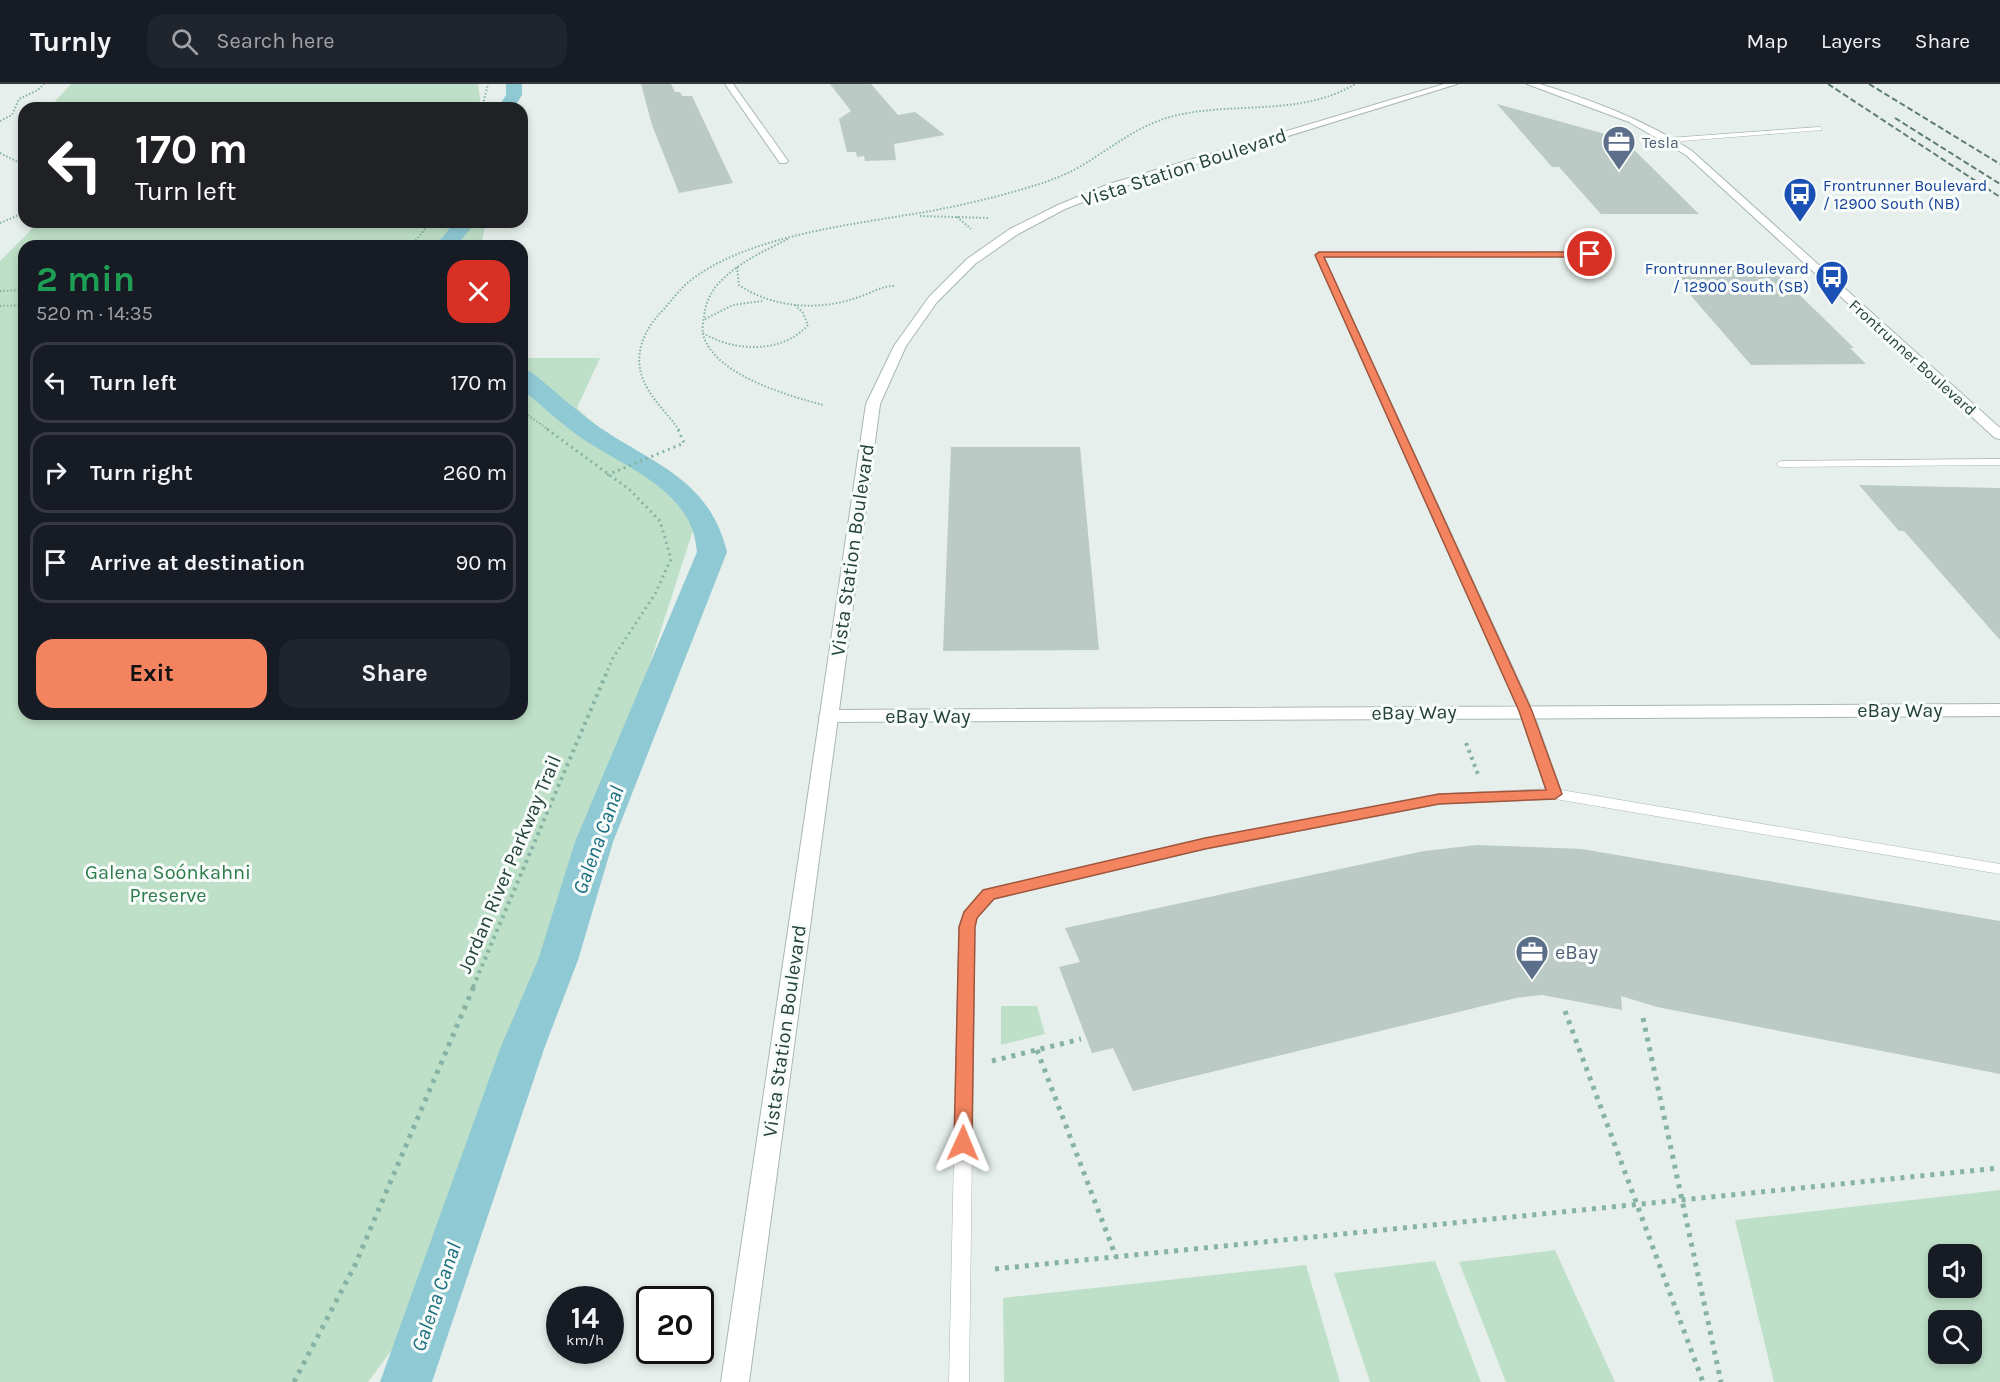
<!DOCTYPE html>
<html lang="en">
<head>
<meta charset="utf-8">
<style>
  body { margin:0; font-family:Karla,sans-serif; background:#20242c; color:#f1f3f6; height:100vh; display:flex; flex-direction:column; font-size:22px; white-space:nowrap }
  * { box-sizing:border-box; margin:0 }
  p { font-size:20px; color:#9ea1a6 }
  .icon { flex:none; width:33px; height:33px; fill:none; stroke:currentColor; stroke-width:2; stroke-linecap:round; stroke-linejoin:round }
  .map { position:relative; flex:1; overflow:hidden }
  .drawer { position:absolute; left:18px; top:156px; width:510px; height:480px; display:flex; flex-direction:column; background:#171b24; border-radius:18px; box-shadow:0 3px 9px #0003 }
  .drawer>* { flex:none }
  .banner { position:absolute; left:18px; top:18px; width:510px; height:126px; border-radius:18px; box-shadow:0 3px 9px #0003; background:#202124; color:#fff; overflow:hidden }
  .controls { position:absolute; left:1928px; top:1160px; display:grid; gap:12px }
  .controls a { display:grid; place-items:center; width:54px; height:54px; border-radius:12px; background:#171b24; box-shadow:0 3px 9px #0003; font-size:30px }
  .speed { position:absolute; left:546px; top:1202px; display:flex; gap:12px; font-size:30px; font-weight:700; text-align:center }
  .speed>* { display:grid; place-content:center; width:78px; height:78px; border-radius:50%; background:#171b24; box-shadow:0 3px 9px #0003; line-height:1 }
  .speed small { font-size:15px; font-weight:400 }
  .speed .limit { border:3px solid #111; border-radius:9px; background:#fff; color:#111 }
  .pin { position:absolute; display:grid; place-items:center; width:51px; height:51px; color:#fff; margin:-26px; border:3px solid #fff; border-radius:50%; box-shadow:0 2px 6px #0007 }
  .me { position:absolute; width:66px; margin:-33px; rotate:1deg; stroke-linejoin:round; filter:drop-shadow(0 0 4px #0008) }
  .turn { display:flex; align-items:center; gap:21px; height:126px; padding:0 18px; font-size:27px }
  .turn .icon { width:78px; height:78px; stroke-width:2.5 }
  .turn b { display:block; font-size:42px; line-height:51px }
  .round { display:grid; place-items:center; flex:none; width:63px; height:63px; border-radius:18px; background:#20242c }
  .head { display:flex; align-items:center; justify-content:space-between; height:102px; padding:0 18px }
  h1 { font-size:36px; font-weight:700; line-height:45px; color:#1e9e55 }
  .cta { display:flex; gap:12px; margin-top:auto; padding:12px 18px }
  .cta a { flex:1; height:69px; border-radius:18px; background:#f4845f; color:#111; font-size:24px; font-weight:700; line-height:69px; text-align:center }
  .cta a+a { background:#20242c; color:#f1f3f6 }
  ul { padding:0; list-style:none }
  li { display:flex; align-items:center; gap:18px; height:81px; margin:0 12px 9px; padding:0 6px; border:3px solid #363941; border-radius:18px }
  li div { flex:1 }
  li b { display:block; font-size:22px }
  li em { font-style:normal }
  header { display:flex; align-items:center; gap:36px; box-sizing:border-box; height:84px; padding:0 30px; background:#171b24; border-bottom:2px solid #363941 }
  header strong { font-size:28px }
  nav { display:flex; gap:33px; margin-inline-start:auto; font-size:21px }
  .search { width:420px; height:54px; background:#20242c; display:flex; align-items:center; gap:15px; box-sizing:border-box; padding:0 21px; border-radius:18px; color:#9ea1a6; font-size:22px }
  .map>svg:first-child { display:block }
  .green { fill:#bfe0c8; fill-rule:evenodd }
  .lines { fill:none; stroke-linecap:round; stroke-linejoin:round }
  .canal { fill:#8ec9d4; fill-rule:evenodd }
  .building { fill:#bbcac4 }
  .service-casing { stroke:#a8b8b2; stroke-width:1 }
  .minor-casing { stroke:#a8b8b2; stroke-width:2 }
  .tertiary-casing { stroke:#a8b8b2; stroke-width:2 }
  .path-far3 { stroke:#86b3a5; stroke-width:2; stroke-dasharray:1.5 2; stroke-linecap:butt }
  .path-far2 { stroke:#86b3a5; stroke-width:3; stroke-dasharray:2 4; stroke-linecap:butt }
  .path-far1 { stroke:#86b3a5; stroke-width:4; stroke-dasharray:3 4.5; stroke-linecap:butt }
  .path { stroke:#86b3a5; stroke-width:5; stroke-dasharray:4 6; stroke-linecap:butt }
  .service { fill:#fff; fill-rule:evenodd }
  .minor { fill:#fff; fill-rule:evenodd }
  .tertiary { fill:#fff; fill-rule:evenodd }
  .rail { stroke:#5f7d75; stroke-width:2; stroke-dasharray:6 3; stroke-linecap:butt }
  .route { fill:#f4845f; stroke:#9f563e; stroke-width:1.5 }
  .labels { text-anchor:middle; stroke-width:6; stroke-linejoin:round; paint-order:stroke }
  .far-service-label { font-size:16px; fill:#4e5e75; stroke:#f7fbf9; text-anchor:start }
  .far-transit-label { font-size:16px; fill:#164399; stroke:#f7fbf9; text-anchor:start }
  .far-street-label { font-size:16px; fill:#24423a; stroke:#f7fbf9 }
  .street-label { font-size:20px; fill:#24423a; stroke:#f7fbf9 }
  .park-label { font-size:20px; fill:#2d7a4b; stroke:#f7fbf9 }
  .service-label { font-size:20px; fill:#4e5e75; stroke:#f7fbf9; text-anchor:start }
  .water-label { font-size:21px; font-style:italic; fill:#1c6f80; stroke:#f7fbf9 }
</style>
</head>
<body>
<header>
<strong>Turnly</strong>
<div class="search"><svg class="icon" aria-label="search" viewBox="0 0 24 24"><circle cx="10" cy="10" r="6"/><path d="M15 15l6 6"/></svg>Search here</div>
<nav><a>Map</a><a>Layers</a><a>Share</a></nav>
</header>
<div class="map">
<svg width="2000" height="1298" viewBox="0 0 2000 1298">
  <rect width="100%" height="100%" fill="#e6efeb"/>
  <path class="green" d="M71,0h407l3,24h-432z
    M39,138h447l-5,24h-457v468h498v-356h78l-23,50 120,110 -240,743 -89,121h-368v-1121z
    M1001,922h36l8,28 -44,11z
    M2000,1106v192h-226l-39,-162zM1938,1170h33v33h-33zM1938,1236h33v33h-33z
    M1555,1166l60,132h-109l-47,-120z
    M1435,1177l46,121h-111l-36,-109z
    M1306,1181l34,117h-336l-1,-84z"/>
  <g class="lines">
    <path class="canal" d="M506,0h16v11l-8,13h-16l8,-13z
      M455,138h21l-20,24h-21z
      M522,286l9,2c23,18 44,38 68,55 56,38 110,52 128,125l-114,290 -35,118 -34,89 -112,333h-52l120,-333 38,-89 37,-118 122,-290c-1,-7 -2,-16 -5,-23 -16,-44 -72,-65 -109,-90 -22,-15 -41,-33 -61,-50z"/>
  </g>
  <path class="building" d="M641,0h30l4,8h5l2,4h10l41,87 -54,10 -27,-68z
    M830,0h41l27,31 17,-3 30,23 -51,9 2,16 -31,1 -1,-5 -7,1 -1,-5h-9l-8,-33 12,-8z
    M1497,20l126,35 76,75h-98l-42,-47h-7z
    M1732,182h38l84,82h-4l16,16 -115,1 -84,-97h67z
    M951,363h129l19,203 -156,1z
    M1859,401l141,3v152l-96,-109h-5z
    M1477,761l105,4 418,72v153l-343,-67 -36,-11 1,14 -80,-15 -26,3 -383,93 -20,-43 -21,5 -33,-86 21,-5 -15,-34 359,-77z"/>
  <g class="lines">
    <g class="service-casing">
      <path id="service" d="M1820,43l2,3 -153,12 -3,-2 3,-2z
        M1609,168l4,2 -1,2 -288,1 209,454 28,79 439,74v10l-445,-75 -116,5 -234,45 -211,50 -17,19 -2,9 -6,455h-20l10,-455 6,-15 19,-22 221,-51 234,-45 107,-5 -27,-78 -204,-456 4,-2z
        M2000,375v6l-219,2 -5,-3 5,-3z"/>
    </g>
    <g class="minor-casing">
      <path id="minor" d="M725,0h8l55,77 -2,2h-6z
        M2000,620v12l-1172,6 -6,-2 -3,-4 3,-4 6,-2z"/>
    </g>
    <g class="tertiary-casing">
      <path id="tertiary" d="M1444,0h13l-341,105 -51,20 -47,25 -43,30 -38,38 -31,44 -26,58 -131,978h-28l145,-978 28,-58 35,-49 38,-38 43,-30 48,-24 51,-21z
        M1527,0h13c54,17 105,36 152,67l308,277v11l-5,-1 -309,-283 -57,-33z"/>
    </g>
    <path class="path-far3" d="M482,24l6,-24
      M0,37l12,-6 7,-16 19,-9 6,-6
      M0,69l24,12
      M920,132l70,2
      M957,133l14,12
      M0,139l24,-10
      M788,155c-24,12 -51,24 -70,45 -8,9 -13,21 -14,33 -1,5 -2,13 -1,18 13,41 84,60 120,70
      M411,162l20,-24
      M737,183l2,18c34,23 79,26 117,13 14,-4 26,-13 40,-12
      M0,207l24,-1
      M0,222l24,-1
      M705,235l28,-14 29,-4
      M703,249c31,19 79,21 105,-8l-5,-12 -9,-9
      M522,327l27,19
      M679,346c-13,-19 -34,-36 -39,-61 -4,-23 8,-44 24,-60 7,-8 14,-17 21,-24 57,-50 173,-61 246,-74 31,-6 62,-13 92,-22 18,-5 35,-11 51,-19 36,-20 63,-46 104,-55 58,-13 125,1 177,-31"/>
    <path class="path-far2" d="M547,345l83,61 30,31 11,38 -16,35 -42,64 -8,18
      M607,391l77,-32 -6,-14"/>
    <path class="path-far1" d="M1466,659l13,34
      M473,903l133,-313"/>
    <path class="path" d="M1565,927l138,371
      M1643,934l78,364
      M1037,966l79,207
      M992,977l89,-22
      M995,1185l1005,-101
      M294,1298l61,-117 119,-279"/>
    <use href="#service" class="service"/>
    <use href="#minor" class="minor"/>
    <use href="#tertiary" class="tertiary"/>
    <path class="rail" d="M1828,0l172,113
      M1869,0l131,80
      M1895,34l105,66"/>
  </g>
  <path class="route" d="M1319,168h271l4,2 -4,3h-266l208,454 30,83 -7,5 -116,5 -234,45 -211,50 -17,19 -2,9 -3,216 -2,5 -7,3 -6,-3 -3,-5 5,-216 5,-15 19,-22 222,-52 234,-44 107,-4 -27,-79 -204,-456z"/>
  <defs>
    <g id="office-pin" transform="scale(1.725)"><path d="M0 17L-7.5 6A9.5 9.5 0 1 1 7.5 6Z" fill="#5c6f8a" stroke="#f7fbf9"/><path d="M-6-3h4V-5.5h4V-3h4V5H-6ZM-1-4.5V-3h2v-1.5ZM-6 0V1H6V0Z" fill="#fff"/></g>
    <g id="bus-pin" transform="scale(1.725)"><path d="M0 17L-7.5 6A9.5 9.5 0 1 1 7.5 6Z" fill="#1a4fb4" stroke="#f7fbf9"/><path d="M-5-6H5V4H4V6H2V4H-2V6H-4V4H-5ZM-3.5-4V0h7V-4ZM-3.5 1.2v1.5H-2V1.2ZM2 1.2v1.5H3.5V1.2Z" fill="#fff"/></g>
  </defs>
  <g fill-rule="evenodd">
    <use href="#office-pin" x="1619" y="58"/>
    <use href="#bus-pin" x="1800" y="110"/>
    <use href="#bus-pin" x="1832" y="193"/>
    <use href="#office-pin" x="1532" y="868"/>
  </g>
  <g class="labels">
    <g class="far-service-label">
      <text x="1642" y="64">Tesla</text>
    </g>
    <g class="far-transit-label">
      <text x="1823" y="107">Frontrunner Boulevard<tspan x="1823" dy="18">/ 12900 South (NB)</tspan></text>
      <text x="1809" y="190" text-anchor="end">Frontrunner Boulevard<tspan x="1809" dy="18">/ 12900 South (SB)</tspan></text>
    </g>
    <g class="far-street-label">
      <text transform="translate(1913 273) rotate(42)" y="6">Frontrunner Boulevard</text>
    </g>
    <g class="street-label">
      <text transform="translate(1184 83) rotate(-18)" y="7">Vista Station Boulevard</text>
      <text transform="translate(852 466) rotate(-82)" y="7">Vista Station Boulevard</text>
      <text x="1900" y="633">eBay Way</text>
      <text transform="translate(1414 628) rotate(-1)" y="7">eBay Way</text>
      <text x="928" y="639">eBay Way</text>
      <text transform="translate(509 780) rotate(-67)" y="7">Jordan River Parkway Trail</text>
      <text transform="translate(784 947) rotate(-82)" y="7">Vista Station Boulevard</text>
    </g>
    <g class="park-label">
      <text x="168" y="795">Galena Soónkahni<tspan x="168" dy="23">Preserve</tspan></text>
    </g>
    <g class="service-label">
      <text x="1555" y="875">eBay</text>
    </g>
    <g class="water-label">
      <text transform="translate(598 756) rotate(-70)" y="7">Galena Canal</text>
      <text transform="translate(436 1213) rotate(-71)" y="7">Galena Canal</text>
    </g>
  </g>
</svg>
<div class="controls">
<a><svg class="icon" aria-label="sound" viewBox="0 0 24 24"><path d="M4 9h4l5-4v14l-5-4H4zM17 9q2 3 0 6"/></svg></a>
<a><svg class="icon" aria-label="search" viewBox="0 0 24 24"><circle cx="10" cy="10" r="6"/><path d="M15 15l6 6"/></svg></a>
</div>
<div class="speed"><div>14<small>km/h</small></div><div class="limit">20</div></div>
<div class="pin" style="left:1590px;top:170px;background:#d93025"><svg class="icon" aria-label="arrive" viewBox="0 0 24 24"><path d="M6 21V4h12l-3 4 3 4H6"/></svg></div>
<svg class="me" style="left:963px;top:1059px" viewBox="-20 -20 40 40"><path d="M0-17L14 15 0 8-14 15z" fill="#f4845f" stroke="#fff" stroke-width="4"/></svg>
<div class="banner">
<div class="turn"><svg class="icon" aria-label="left" viewBox="0 0 24 24"><path d="M17 20v-9H6M10 6l-5 5 5 5"/></svg><div><b>170 m</b>Turn left</div></div>
</div>
<section class="drawer">
<div class="head"><div><h1>2 min</h1><p>520 m · 14:35</p></div><a class="round" style="background:#d93025;color:#fff"><svg class="icon" aria-label="close" viewBox="0 0 24 24"><path d="M6 6l12 12M18 6L6 18"/></svg></a></div>
<ul>
<li><svg class="icon" aria-label="left" viewBox="0 0 24 24"><path d="M17 20v-9H6M10 6l-5 5 5 5"/></svg><div><b>Turn left</b></div><em>170 m</em></li>
<li><svg class="icon" aria-label="right" viewBox="0 0 24 24"><path d="M7 20v-9h11M14 6l5 5-5 5"/></svg><div><b>Turn right</b></div><em>260 m</em></li>
<li><svg class="icon" aria-label="arrive" viewBox="0 0 24 24"><path d="M6 21V4h12l-3 4 3 4H6"/></svg><div><b>Arrive at destination</b></div><em>90 m</em></li>
</ul>
<div class="cta"><a>Exit</a><a>Share</a></div>
</section>
</div>
</body>
</html>
